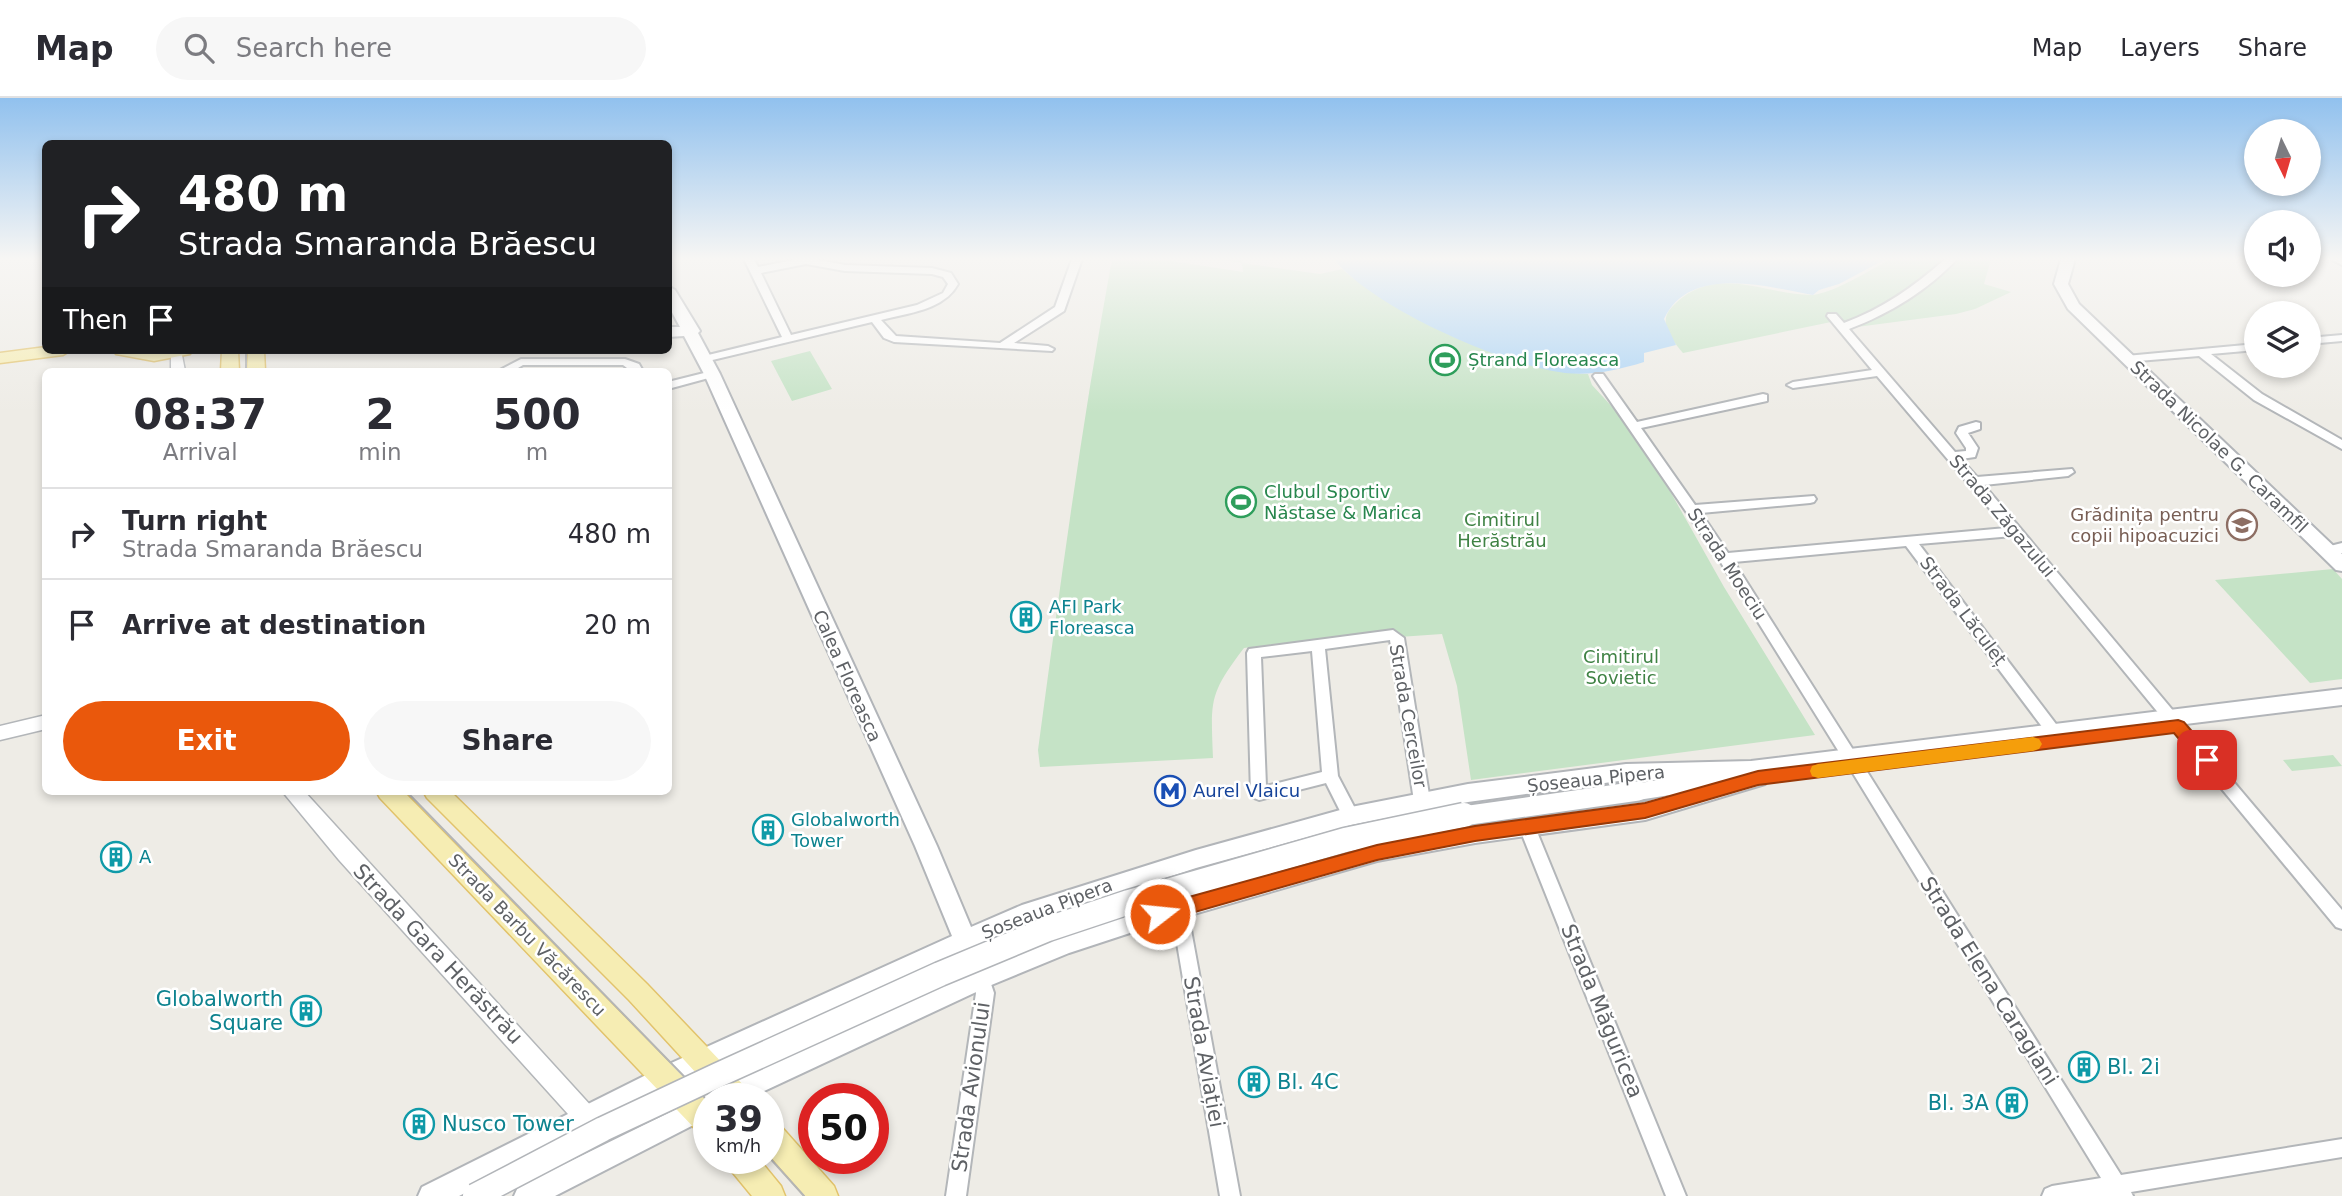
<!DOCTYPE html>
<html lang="en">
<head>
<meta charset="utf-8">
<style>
  body { margin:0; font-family:"DejaVu Sans",sans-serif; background:#f7f7f7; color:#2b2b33; height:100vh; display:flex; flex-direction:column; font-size:26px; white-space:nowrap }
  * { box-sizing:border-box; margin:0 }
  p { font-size:23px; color:#7c7c81 }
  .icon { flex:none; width:38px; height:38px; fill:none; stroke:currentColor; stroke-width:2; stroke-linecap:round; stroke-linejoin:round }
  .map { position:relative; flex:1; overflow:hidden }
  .drawer { position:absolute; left:42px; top:270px; width:630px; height:427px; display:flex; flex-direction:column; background:#fff; border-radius:10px; box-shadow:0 4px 10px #0003 }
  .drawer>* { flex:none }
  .guide { position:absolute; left:42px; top:42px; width:630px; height:214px; border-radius:10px; box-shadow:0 4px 10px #0003; background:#202124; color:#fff; overflow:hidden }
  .needle { width:46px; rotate:175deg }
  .fabs { position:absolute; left:2244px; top:21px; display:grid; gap:14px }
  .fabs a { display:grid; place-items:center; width:77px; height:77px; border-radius:50%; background:#fff; box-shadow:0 4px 10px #0003; font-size:35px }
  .speed { position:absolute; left:693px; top:985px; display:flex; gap:14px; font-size:35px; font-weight:700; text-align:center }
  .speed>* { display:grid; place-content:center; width:91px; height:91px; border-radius:50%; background:#fff; box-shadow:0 4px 10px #0003; line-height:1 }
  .speed small { font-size:18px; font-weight:400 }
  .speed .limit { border:10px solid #d22; background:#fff; color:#111 }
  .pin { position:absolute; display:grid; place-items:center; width:60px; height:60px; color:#fff; margin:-30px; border-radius:14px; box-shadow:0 4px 10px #0006 }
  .me { position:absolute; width:77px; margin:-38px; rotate:74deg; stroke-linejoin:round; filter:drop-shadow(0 0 5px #0008) }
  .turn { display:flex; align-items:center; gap:24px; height:147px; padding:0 21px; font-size:32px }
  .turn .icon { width:91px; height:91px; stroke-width:2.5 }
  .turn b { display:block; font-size:49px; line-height:60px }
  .then { display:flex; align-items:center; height:66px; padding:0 21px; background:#0003; gap:14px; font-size:26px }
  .eta { display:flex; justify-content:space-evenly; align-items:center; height:119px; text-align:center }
  .eta b { font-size:42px; font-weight:700; line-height:49px }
  .button { display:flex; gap:14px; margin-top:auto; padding:14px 21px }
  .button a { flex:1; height:80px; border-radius:42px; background:#ea580c; color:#fff; font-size:28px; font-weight:700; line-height:80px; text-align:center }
  .button a+a { background:#f7f7f7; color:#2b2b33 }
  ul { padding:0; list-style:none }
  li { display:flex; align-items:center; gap:21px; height:91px; padding:0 21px; border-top:2px solid #e1e1e2 }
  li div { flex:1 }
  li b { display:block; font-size:26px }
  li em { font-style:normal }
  header { display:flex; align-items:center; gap:42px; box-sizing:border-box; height:98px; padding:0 35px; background:#fff; border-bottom:2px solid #e1e1e2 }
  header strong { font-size:33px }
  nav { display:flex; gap:38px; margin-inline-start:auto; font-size:24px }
  .search { width:490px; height:63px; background:#f7f7f7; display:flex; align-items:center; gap:18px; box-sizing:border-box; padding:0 24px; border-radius:38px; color:#7c7c81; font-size:26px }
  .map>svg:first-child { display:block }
  .green { fill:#c5e3c6 }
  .water { fill:#aed5f6 }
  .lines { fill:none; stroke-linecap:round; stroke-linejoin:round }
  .minor-casing { stroke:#b3b6b9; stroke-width:4 }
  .tertiary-casing { stroke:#b3b6b9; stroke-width:3 }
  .secondary-casing { stroke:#b2b5b9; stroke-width:4 }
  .primary-casing { stroke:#e2c36b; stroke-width:3 }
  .minor { fill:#fff; fill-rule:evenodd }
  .tertiary { fill:#fff; fill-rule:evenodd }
  .secondary { fill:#fff; fill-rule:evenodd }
  .primary { fill:#f6edb3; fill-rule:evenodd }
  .tram { stroke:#b4b5b5; stroke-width:2 }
  .secondary-bridge-far1-casing { stroke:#b2b5b9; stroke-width:23; stroke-linecap:butt }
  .secondary-bridge-casing { stroke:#b2b5b9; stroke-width:27; stroke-linecap:butt }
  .secondary-bridge-far1 { stroke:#fff; stroke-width:19 }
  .secondary-bridge { stroke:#fff; stroke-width:24 }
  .route { fill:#ea580c; stroke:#983908; stroke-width:2 }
  .slow { fill:#f59e0b }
  .labels { text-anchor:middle; stroke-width:5; stroke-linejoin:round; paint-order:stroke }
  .leisure-label { font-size:18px; fill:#27864d; stroke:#fff; text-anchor:start }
  .street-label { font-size:18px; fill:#5e6165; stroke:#fff }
  .education-label { font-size:18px; fill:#785e54; stroke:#fff; text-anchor:end }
  .park-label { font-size:18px; fill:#3f8244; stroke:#fff }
  .culture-label { font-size:18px; fill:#0d838f; stroke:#fff; text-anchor:start }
  .transit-label { font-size:18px; fill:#164399; stroke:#fff; text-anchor:start }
  .near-street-label { font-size:21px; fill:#5e6165; stroke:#fff }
  .near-culture-label { font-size:21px; fill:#0d838f; stroke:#fff; text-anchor:start }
</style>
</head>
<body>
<header>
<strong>Map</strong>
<div class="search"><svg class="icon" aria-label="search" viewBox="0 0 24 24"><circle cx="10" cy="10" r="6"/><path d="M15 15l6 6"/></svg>Search here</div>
<nav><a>Map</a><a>Layers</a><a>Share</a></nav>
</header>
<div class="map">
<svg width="2342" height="1098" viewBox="0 0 2342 1098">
  <rect width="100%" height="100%" fill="#eeece6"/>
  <path class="green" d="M1112,161h46l85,13 -1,-9 -27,-4h28l-1,4 78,11 22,-5c56,48 173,103 246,105l4,11 47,51 85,151 91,148 -344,45 -14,-94 -15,-52 -43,3 -3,-7 -152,18c-36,47 -33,53 -31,110l-173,9 -2,-17c22,-164 44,-328 74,-491z
    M1890,161h101l-7,25 27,8 -36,17 -19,5 -107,14 -18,-6 -148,31c-11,-13 -26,-31 -11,-46 43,-45 91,-12 139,-12 19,0 62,-26 79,-36z
    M810,253l22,38 -40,12 -21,-40z
    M2333,471l9,10v100l-32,4 -95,-103z
    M2333,657l9,11 -50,5 -9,-11z"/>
  <path class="water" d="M1334,161h552l-47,25 -20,6 -6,5c-46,-8 -123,-31 -149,24l12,26 -32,8v9c-26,8 -51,14 -79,11 -60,-7 -194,-66 -231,-114z"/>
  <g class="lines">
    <g class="minor-casing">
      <path id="minor" d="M744,161h10l4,8 40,-8h16l31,6 87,3 19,5 7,11c-14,26 -50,29 -77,36l15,16 104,7 55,-36 17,-48h10l-18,52 -50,32 34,3 6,3 -2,2 -158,-9 -10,-4 -12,-16 -168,40 -4,-1v-4l82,-20zM806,166l39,7 87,3 11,3 5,7 -5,9 -26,12 -126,30 -30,-62z
        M1945,161h12c-29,31 -68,55 -108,70l106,123 11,-1v-3l-10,-15 3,-6 17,-5 4,1v6l-12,4 10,15 -3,9 -14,2 16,18 95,-8 2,3 -6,4 -84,9 191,228 2,4 -2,4h-10l-152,-185 -94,8 140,184 2,4 -2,4h-10l-143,-190 -172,16 123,194 -3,4 -5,2 -5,-2 -124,-199 -127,-185 2,-2h8l34,48 126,-28 4,1v6l-126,27 54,77 119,-9 2,3 -2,3 -4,1 -109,10 27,40 278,-25 -129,-152 -84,12 -6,-3 6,-3 79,-12 -45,-54 1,-2h8l8,9c38,-14 71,-37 101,-64z
        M2342,237v6l-34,3v-6z
        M2256,246v6l-45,4 51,40 80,46v9l-88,-49 -55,-44 -73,6 -6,-3 6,-3z
        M521,261h104l14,5 4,7h-12l-8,-6h-100l-10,6h-15z
        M712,273l4,1v4l-48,13v-7z
        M2342,445v10l-15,3 -7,-5 2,-3z
        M1393,532l11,8 26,163 -3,5 -5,1 -5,-1 -3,-5 -24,-161 -65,9 13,127 21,40 -2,5 -6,1 -6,-1 -19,-38 -67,17 -5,-2 -3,-4 -4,-141 2,-4zM1312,553l10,121 -56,14 -5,-129z
        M2178,622l5,2 159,188v19l-6,-2 -163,-197 -2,-4 2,-4z
        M1856,662l5,2 260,413 221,-36v18l-211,35 2,4h-91l3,-7 7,-3 49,-8 -250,-408 -3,-4 3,-4z
        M1527,722l6,2 2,5 151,369h-20l-147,-369 2,-5z
        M1179,803l6,2 2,5 53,288h-20l-49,-288 2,-5z
        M981,872l6,2 7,21 -28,203h-20l30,-203 -4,-15 3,-6z"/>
    </g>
    <g class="tertiary-casing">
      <path id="tertiary" d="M171,252h10l4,21h-14z
        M46,617v14l-46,11v-14z
        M282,693h22l289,317 4,8 -4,8 -8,3 -8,-3 -238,-264z"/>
    </g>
    <g class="secondary-casing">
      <path id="secondary" d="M2061,161h14l-7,25 11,20 263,250v17l-6,-1 -268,-261 -14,-25z
        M2331,161h11v6z
        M668,188l7,4 25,41 -2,2 22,41 217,472 34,81 51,-22 174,-55 155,-43 117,-23 158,-20 125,-3 591,-72v16l-575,70 -2,9 -120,36 -170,23 -98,18 -235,68 -73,24 -80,33 -242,113h-38v18l-154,79h-41l4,-9 191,-94 1,-3 263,-120 92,-36 77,-25 235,-66 98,-18 170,-23 25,-7 -32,5 -7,-3 -4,-6 4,-6 26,-5h-31l-158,22 -117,23 -155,43 -168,55 -49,23 3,5 -4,7 -8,3 -8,-3 -2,-4 -284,131 -217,111h-41l4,-9 236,-118 294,-133 -37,-90 -211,-472 -20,-38 -16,1v-10h12l-12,-22z"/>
    </g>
    <g class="primary-casing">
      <path id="primary" d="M46,249v3h25l-8,5 -63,8v-10z
        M114,252h78l-2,4 -36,7 -38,-7z
        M222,252h16l1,21h-18z
        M248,252h16l1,21h-18z
        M376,693h27l306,312v34l-10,-4 -319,-335z
        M423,693h27l197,193 101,106 4,9h-32l-91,-99 -202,-202z
        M768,1021l10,4 56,63 4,10h-33l-37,-42z
        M725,1060h33l23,28 4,10h-33l-23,-28z"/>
    </g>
    <use href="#minor" class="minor"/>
    <use href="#tertiary" class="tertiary"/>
    <use href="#secondary" class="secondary"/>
    <use href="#primary" class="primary"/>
    <path class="tram" d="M246,252v21
      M406,693l303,311
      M768,1058l36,40"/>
    <g class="secondary-bridge-far1-casing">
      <path id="secondary-bridge-far1" d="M1456,719l182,-26"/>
    </g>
    <g class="secondary-bridge-casing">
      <path id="secondary-bridge" d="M475,1098l128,-67 115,-54 222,-101 108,-45 81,-27 216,-62 119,-25"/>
    </g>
    <use href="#secondary-bridge-far1" class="secondary-bridge-far1"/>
    <use href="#secondary-bridge" class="secondary-bridge"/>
  </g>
  <linearGradient id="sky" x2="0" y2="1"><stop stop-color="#91c1ee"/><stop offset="0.51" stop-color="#f7f6f4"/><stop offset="1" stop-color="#f7f6f4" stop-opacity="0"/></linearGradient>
  <rect width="2342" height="315" fill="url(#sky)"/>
  <path class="route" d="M2178,622l6,2 29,34 2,4 -2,5h-12l-27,-32 -416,52 -113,33 -170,23 -98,19 -217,62 -6,-3 -3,-5 3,-6 6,-3 217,-60 98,-19 170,-23 113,-32z"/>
  <path class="slow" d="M2033,639l6,2 3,5 -3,5 -6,2 -215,27 -6,-2 -2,-5 2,-5 6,-2z"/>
  <defs>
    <g id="stadium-ring" transform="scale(1.575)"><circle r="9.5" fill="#fff" stroke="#2e9e5b" stroke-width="1.5"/><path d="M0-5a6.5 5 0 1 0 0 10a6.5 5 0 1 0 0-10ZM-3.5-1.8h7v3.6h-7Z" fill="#2e9e5b"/></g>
    <g id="school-ring" transform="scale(1.575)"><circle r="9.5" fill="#fff" stroke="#8d6e63" stroke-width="1.5"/><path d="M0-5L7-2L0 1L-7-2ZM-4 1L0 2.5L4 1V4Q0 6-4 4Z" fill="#8d6e63"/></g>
    <g id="building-ring" transform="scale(1.575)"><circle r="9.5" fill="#fff" stroke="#0f9aa8" stroke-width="1.5"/><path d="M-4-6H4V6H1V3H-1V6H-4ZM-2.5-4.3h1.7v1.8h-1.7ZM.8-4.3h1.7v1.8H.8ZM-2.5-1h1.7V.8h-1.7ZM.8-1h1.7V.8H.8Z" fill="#0f9aa8"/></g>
    <g id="metro-ring" transform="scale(1.575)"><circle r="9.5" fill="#fff" stroke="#1a4fb4" stroke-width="1.5"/><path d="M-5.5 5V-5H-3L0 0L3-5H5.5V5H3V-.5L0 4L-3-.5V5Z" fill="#1a4fb4"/></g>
  </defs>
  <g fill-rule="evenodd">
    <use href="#stadium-ring" x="1445" y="262"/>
    <use href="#stadium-ring" x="1241" y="404"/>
    <use href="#school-ring" x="2242" y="427"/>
    <use href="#building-ring" x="1026" y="519"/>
    <use href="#metro-ring" x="1170" y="693"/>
    <use href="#building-ring" x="768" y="732"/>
    <use href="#building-ring" x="116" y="759"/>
    <use href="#building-ring" x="306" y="913"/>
    <use href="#building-ring" x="2084" y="969"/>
    <use href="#building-ring" x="1254" y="984"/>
    <use href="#building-ring" x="2012" y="1005"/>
    <use href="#building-ring" x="419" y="1026"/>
  </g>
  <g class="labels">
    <g class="leisure-label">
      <text x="1468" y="268">Ștrand Floreasca</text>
      <text x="1264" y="400">Clubul Sportiv<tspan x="1264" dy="21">Năstase &amp; Marica</tspan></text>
    </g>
    <g class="street-label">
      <text transform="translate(2219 349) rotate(44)" y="6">Strada Nicolae G. Caramfil</text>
      <text transform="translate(2002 418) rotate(50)" y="6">Strada Zăgazului</text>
      <text transform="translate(1727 466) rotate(57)" y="6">Strada Moeciu</text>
      <text transform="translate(1963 513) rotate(53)" y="6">Strada Lăculeț</text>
      <text transform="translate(847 578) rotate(66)" y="6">Calea Floreasca</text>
      <text transform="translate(1408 618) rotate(80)" y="6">Strada Cerceilor</text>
      <text transform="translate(1596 681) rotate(-6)" y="6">Șoseaua Pipera</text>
      <text transform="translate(1047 811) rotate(-21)" y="6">Șoseaua Pipera</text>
      <text transform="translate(527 837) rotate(46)" y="6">Strada Barbu Văcărescu</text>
    </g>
    <g class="education-label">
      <text x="2219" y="423">Grădinița pentru<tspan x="2219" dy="21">copii hipoacuzici</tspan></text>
    </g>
    <g class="park-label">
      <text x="1502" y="428">Cimitirul<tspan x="1502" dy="21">Herăstrău</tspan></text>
      <text x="1621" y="565">Cimitirul<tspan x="1621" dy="21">Sovietic</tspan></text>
    </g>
    <g class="culture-label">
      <text x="1049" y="515">AFI Park<tspan x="1049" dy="21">Floreasca</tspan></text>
      <text x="791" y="728">Globalworth<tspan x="791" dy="21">Tower</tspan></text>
      <text x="139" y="765">A</text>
    </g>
    <g class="transit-label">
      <text x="1193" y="699">Aurel Vlaicu</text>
    </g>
    <g class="near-street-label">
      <text transform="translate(438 856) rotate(47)" y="7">Strada Gara Herăstrău</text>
      <text transform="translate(1989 883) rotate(58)" y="7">Strada Elena Caragiani</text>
      <text transform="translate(1602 913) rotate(68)" y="7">Strada Măguricea</text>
      <text transform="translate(1204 954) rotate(80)" y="7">Strada Aviației</text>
      <text transform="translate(971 989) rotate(-82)" y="7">Strada Avionului</text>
    </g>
    <g class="near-culture-label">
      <text x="283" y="908" text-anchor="end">Globalworth<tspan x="283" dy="24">Square</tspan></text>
      <text x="2107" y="976">Bl. 2i</text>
      <text x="1277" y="991">Bl. 4C</text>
      <text x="1989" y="1012" text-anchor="end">Bl. 3A</text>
      <text x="442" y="1033">Nusco Tower</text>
    </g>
  </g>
</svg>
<div class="fabs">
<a><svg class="needle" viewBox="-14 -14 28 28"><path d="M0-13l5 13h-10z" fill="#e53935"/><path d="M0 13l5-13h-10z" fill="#7c7c81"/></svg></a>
<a><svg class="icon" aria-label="sound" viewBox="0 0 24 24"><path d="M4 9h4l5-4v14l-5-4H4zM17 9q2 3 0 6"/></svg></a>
<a><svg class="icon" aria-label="layers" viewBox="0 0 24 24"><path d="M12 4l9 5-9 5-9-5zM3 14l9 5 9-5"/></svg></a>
</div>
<div class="speed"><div>39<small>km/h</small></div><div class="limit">50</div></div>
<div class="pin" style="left:2207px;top:662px;background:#d93025"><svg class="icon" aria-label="arrive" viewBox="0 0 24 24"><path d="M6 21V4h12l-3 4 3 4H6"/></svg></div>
<svg class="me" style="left:1160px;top:816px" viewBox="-20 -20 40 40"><circle r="17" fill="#ea580c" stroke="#fff" stroke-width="3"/><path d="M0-11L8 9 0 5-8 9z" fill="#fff"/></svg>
<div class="guide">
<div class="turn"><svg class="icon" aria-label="right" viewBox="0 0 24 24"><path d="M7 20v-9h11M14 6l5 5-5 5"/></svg><div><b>480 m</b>Strada Smaranda Brăescu</div></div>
<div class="then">Then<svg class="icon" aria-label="arrive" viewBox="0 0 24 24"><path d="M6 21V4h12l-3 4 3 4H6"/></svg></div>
</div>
<section class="drawer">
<div class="eta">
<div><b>08:37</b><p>Arrival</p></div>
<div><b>2</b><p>min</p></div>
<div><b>500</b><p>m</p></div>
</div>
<ul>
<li><svg class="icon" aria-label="right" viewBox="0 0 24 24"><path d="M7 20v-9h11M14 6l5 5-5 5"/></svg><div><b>Turn right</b><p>Strada Smaranda Brăescu</p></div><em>480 m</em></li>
<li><svg class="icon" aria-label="arrive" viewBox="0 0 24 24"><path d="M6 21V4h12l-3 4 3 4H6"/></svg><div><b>Arrive at destination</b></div><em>20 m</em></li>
</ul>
<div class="button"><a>Exit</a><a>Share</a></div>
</section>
</div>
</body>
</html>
